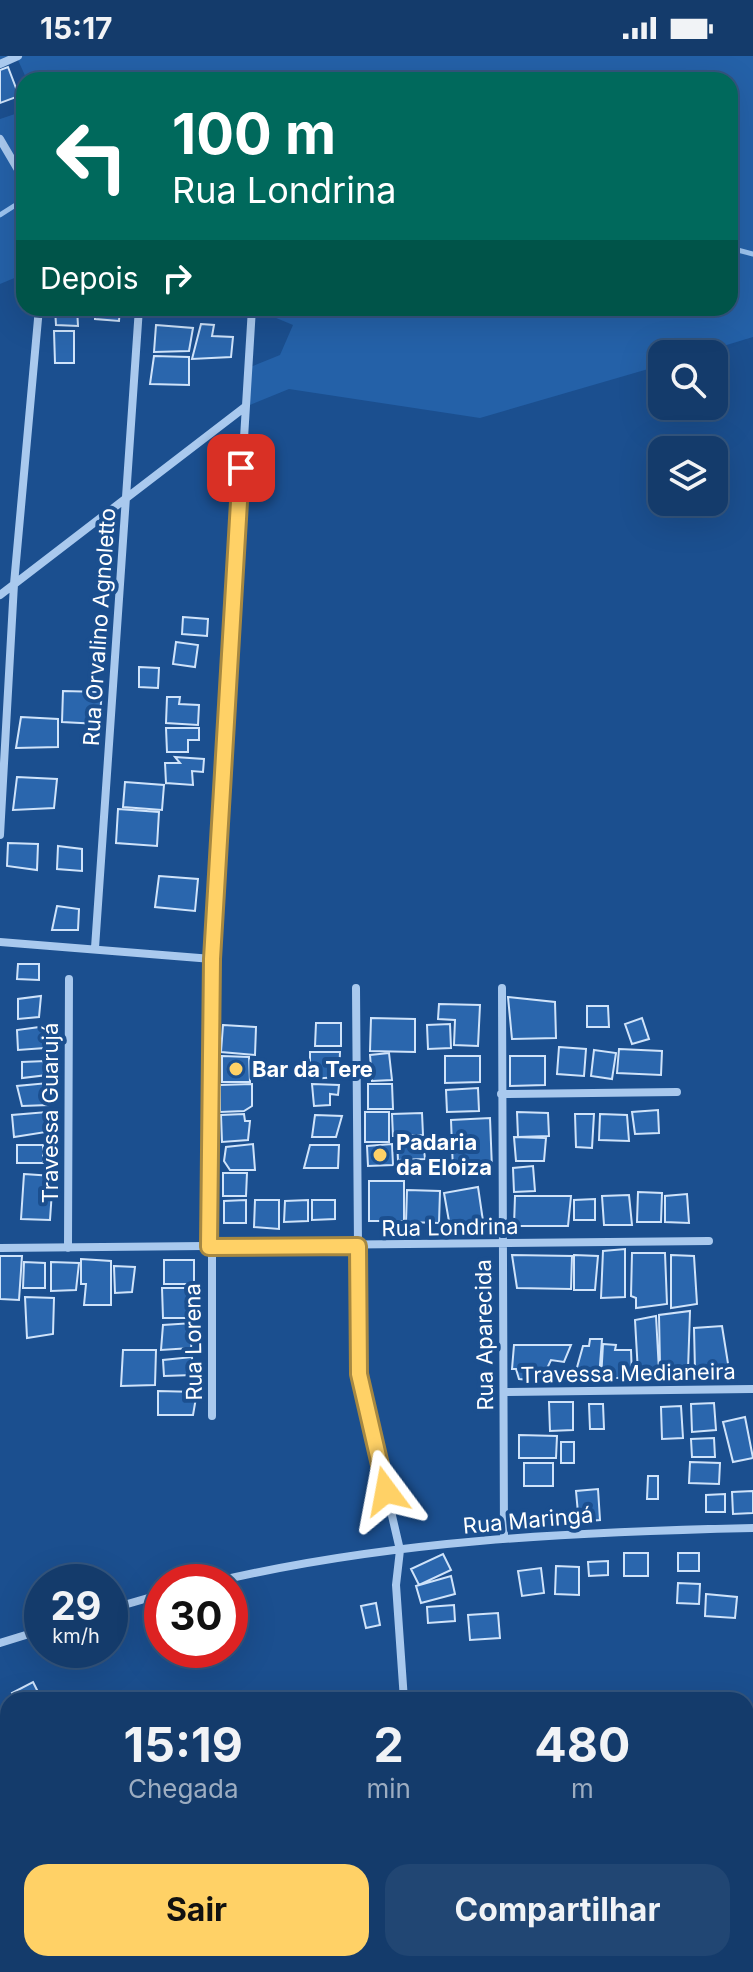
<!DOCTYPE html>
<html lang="pt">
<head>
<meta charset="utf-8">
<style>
  body { margin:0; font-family:Inter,sans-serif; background:#214673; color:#f1f3f6; height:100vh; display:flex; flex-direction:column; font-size:30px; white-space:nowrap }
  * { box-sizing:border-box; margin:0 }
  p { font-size:26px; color:#9dadc1 }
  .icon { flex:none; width:44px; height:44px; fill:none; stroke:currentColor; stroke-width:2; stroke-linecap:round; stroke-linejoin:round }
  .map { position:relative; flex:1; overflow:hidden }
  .drawer { position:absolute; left:0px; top:1636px; width:754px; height:280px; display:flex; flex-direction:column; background:#143b6b; border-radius:24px 24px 0 0; box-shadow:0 8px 32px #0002,0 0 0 2px #33557e }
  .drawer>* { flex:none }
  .guide { position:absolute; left:16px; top:16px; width:722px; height:244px; border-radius:24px; box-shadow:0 8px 32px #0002,0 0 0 2px #33557e; background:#00695c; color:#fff; overflow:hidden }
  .controls { position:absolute; left:648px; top:284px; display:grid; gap:16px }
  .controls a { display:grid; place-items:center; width:80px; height:80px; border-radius:16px; background:#143b6b; box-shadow:0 8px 32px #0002,0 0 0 2px #33557e; font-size:40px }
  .speed { position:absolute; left:24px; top:1508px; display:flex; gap:16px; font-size:40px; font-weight:700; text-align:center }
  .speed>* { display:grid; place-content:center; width:104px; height:104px; border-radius:50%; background:#143b6b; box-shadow:0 8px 32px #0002,0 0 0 2px #33557e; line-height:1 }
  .speed small { font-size:20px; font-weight:400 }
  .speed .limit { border:12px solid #d22; background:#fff; color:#111 }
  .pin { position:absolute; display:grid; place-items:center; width:68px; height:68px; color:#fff; margin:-34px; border-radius:16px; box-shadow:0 4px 12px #0006 }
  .me { position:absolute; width:88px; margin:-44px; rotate:347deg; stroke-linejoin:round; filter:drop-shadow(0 0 6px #0008) }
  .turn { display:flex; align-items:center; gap:28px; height:168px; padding:0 24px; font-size:36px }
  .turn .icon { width:104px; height:104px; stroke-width:2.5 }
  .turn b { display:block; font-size:56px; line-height:68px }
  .then { display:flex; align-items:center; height:76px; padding:0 24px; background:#0003; gap:16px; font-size:30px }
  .eta { display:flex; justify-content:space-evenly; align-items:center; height:136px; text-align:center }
  .eta b { font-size:48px; font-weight:700; line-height:56px }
  .cta { display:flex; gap:16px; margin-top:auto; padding:16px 24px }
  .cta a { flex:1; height:92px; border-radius:24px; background:#ffd166; color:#111; font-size:32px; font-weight:700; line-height:92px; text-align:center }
  .cta a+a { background:#214673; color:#f1f3f6 }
  .status { display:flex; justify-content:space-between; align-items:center; height:56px; padding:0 40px; background:#143b6b; direction:ltr }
  .status svg { height:22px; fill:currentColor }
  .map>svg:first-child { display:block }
  .green { fill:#2461a8 }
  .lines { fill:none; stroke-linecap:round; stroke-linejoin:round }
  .stream { stroke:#9cc4f0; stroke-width:5 }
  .building { fill:#2a66ad; stroke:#cfe3fa; stroke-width:2 }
  .street { stroke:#a9c9ee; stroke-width:8 }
  .route-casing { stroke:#a68842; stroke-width:20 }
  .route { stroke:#ffd166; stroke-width:14 }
  .poi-dot { fill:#ffd166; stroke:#1b4f8f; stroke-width:3 }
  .labels { text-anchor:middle; stroke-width:8; stroke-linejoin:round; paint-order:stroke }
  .street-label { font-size:22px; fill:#fff; stroke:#1b4f8f }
  .poi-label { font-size:22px; font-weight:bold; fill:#fff; stroke:#1b4f8f; text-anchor:start }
</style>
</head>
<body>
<div class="status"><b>15:17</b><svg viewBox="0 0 49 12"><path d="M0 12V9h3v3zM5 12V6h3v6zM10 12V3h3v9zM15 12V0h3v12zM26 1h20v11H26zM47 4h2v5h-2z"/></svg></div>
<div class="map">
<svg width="753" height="1916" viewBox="0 0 753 1916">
  <rect width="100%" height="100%" fill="#1b4f8f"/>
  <path class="green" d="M0,0h753v281l-56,17h-35v11l-182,53 -191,-29 -44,18 3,-39 32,-13 13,-30 -41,-17h478v-228h-703l-9,-20h-18z
    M24,55v163l-24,10v-165z"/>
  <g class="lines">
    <path class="stream" d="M270,24h8
      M0,159l14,-9
      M730,192l23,6"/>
  </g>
  <path class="building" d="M8,11l11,29 -19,7v-33z
    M55,252h22l1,18 -22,-1z
    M95,252h25l-1,13 -24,-2z
    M201,268l13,1 -2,11 21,1 -2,20 -39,2z
    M156,269l37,3 -4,23 -35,1z
    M54,275h20v32h-19z
    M154,300l35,1v28l-39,-1z
    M183,561l25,2 -1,17 -25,-2z
    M176,586l22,3 -3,22 -22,-3z
    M139,611l20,1 -1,20 -19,-1z
    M63,635l39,1 -3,32 -37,-2z
    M167,641h13l-1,7 20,1 -1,20 -32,-2z
    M21,661l37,2v28l-42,1z
    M166,672h33v12h-11v12h-21z
    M175,701l29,2 -1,13 -11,-1 1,14 -27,-2 -1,-20h15z
    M17,721l40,2 -3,29 -41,2z
    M125,726l39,3 -2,25 -39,-3z
    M118,753l41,3 -2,34 -41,-3z
    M8,787l30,1 -1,26 -30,-4z
    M58,790l24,3v22l-25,-2z
    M159,820l39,3 -3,32 -40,-4z
    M57,850l22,3 -1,21h-26z
    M18,908h21v16l-22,-1z
    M41,940l-2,21 -21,2v-20z
    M508,941l47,5 1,36 -44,1z
    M439,948l41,1 -2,41 -24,-1 1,-25 -17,-1z
    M587,950h21l1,21h-22z
    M371,962l44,1v33l-45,-1z
    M642,962l7,21 -17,5 -7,-20z
    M316,967h25v23h-26z
    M450,968l1,24 -23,1 -1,-24z
    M223,969l33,2 -1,28 -34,-3z
    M47,970l-2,22 -27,2 -1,-20z
    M559,991l27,2 -2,27 -27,-2z
    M619,993l43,2 -1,24 -44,-2z
    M594,994l22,3 -4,26 -21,-3z
    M310,996h30l-1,25 -29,2z
    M389,997l3,27 -20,1 -2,-26z
    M222,1000l27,1 1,25h-28z
    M445,1000h35v26l-35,1z
    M510,1000h35v29l-35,1z
    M46,1005l1,14 -25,3v-16z
    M48,1027l1,22 -27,1 -5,-20z
    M252,1028v22l-8,5 -24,1v-27z
    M312,1028l27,1 -1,10 -8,-1v11l-16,1z
    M368,1028h24l1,25h-25z
    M478,1032l1,23 -32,1 -1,-22z
    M658,1054l1,23 -24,1 -3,-22z
    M47,1056l-1,20 -32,5 -2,-22z
    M365,1056h24v30h-24z
    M517,1056l31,1 1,23 -31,1z
    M422,1057l1,22 -30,1 -1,-22z
    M244,1058l1,7h5l-2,19 -26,2 -1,-27z
    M575,1058h19l-2,34 -16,-1z
    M600,1058l27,1 2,26 -30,-1z
    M315,1059l27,1 -6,21h-24z
    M490,1062l2,51 -39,2 -2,-51z
    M514,1081l32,1 -2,23h-28z
    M423,1084l2,19 -27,1 -1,-19z
    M253,1088l2,26h-25l-6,-9 2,-14z
    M392,1088l1,21 -25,1 -1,-20z
    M17,1089h26v18h-26z
    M310,1089h29l-1,23h-34z
    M533,1110l2,25 -21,1 -1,-24z
    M223,1117h24l-1,23h-23z
    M24,1118l29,2 -3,44 -29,-1z
    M369,1125h35v40h-35z
    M478,1131l5,34 -33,6 -6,-34z
    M407,1134l33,1 -1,32 -33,-1z
    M638,1136l24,1 -1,29h-24z
    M687,1138l2,29 -24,-1v-26z
    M629,1139l3,30h-28l-2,-29z
    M515,1140h56l-3,30h-54z
    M595,1143v21h-21v-20z
    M246,1144v23h-22v-22z
    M255,1144h24v29l-25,-2z
    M308,1144v21l-24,1 1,-21z
    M312,1144h23v19l-23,1z
    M625,1193v48l-24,1 2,-47z
    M632,1197h33l2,51 -31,4v-10l-5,-2z
    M512,1199l60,1 -1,33 -54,-1z
    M574,1199l24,1 -3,34h-21z
    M671,1199l23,1 3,48 -26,4z
    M0,1200h22l-3,44 -19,-1z
    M81,1203l30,2v44h-27l2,-21h-5z
    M164,1204h30v24h-30z
    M24,1206l21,1v25h-22z
    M51,1206l28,1 -3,27 -25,1z
    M114,1210l21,1 -3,25 -17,1z
    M162,1232h32l-3,30h-28z
    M25,1241l29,1 -1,36 -26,4z
    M690,1255l-2,59 -28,-5 -1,-50z
    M656,1260l3,55 -21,2 -3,-53z
    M193,1267l-2,25 -30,2 2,-25z
    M722,1270l8,50 -35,-6 -1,-42z
    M590,1283h12l-3,39 -12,3 -2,-9 -9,-1 7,-25h6z
    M603,1288l13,1 -1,5h16l1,27 -31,2z
    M514,1289h57l-7,17 -13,-2 -10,21 -22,-2 -3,-10h-4z
    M123,1294h33l-1,35 -34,1z
    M192,1301l1,18 -29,1 -1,-16z
    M158,1335l39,1 -4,23h-35z
    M549,1346h24v28l-23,1z
    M714,1347l2,27 -24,2 -1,-28z
    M589,1348h14l1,25h-14z
    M681,1350l2,32 -21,1 -1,-32z
    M745,1361l8,41 -20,4 -10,-40z
    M519,1379l38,1 -1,22h-37z
    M714,1382l1,19h-23l-1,-18z
    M561,1386h13v21h-13z
    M690,1406l30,1 -1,21 -30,-1z
    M524,1407h29v23h-29z
    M648,1420h10v23h-11z
    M598,1433l2,31 -11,1 -1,-9 -10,1 -2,-22z
    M753,1435v22l-20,1 -1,-22z
    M725,1438v18h-19v-17z
    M624,1497h24v23h-24z
    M678,1497h21v18h-21z
    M443,1498l8,16 -32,15 -8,-16z
    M608,1505v14l-19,1 -1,-14z
    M556,1510l23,1v28l-24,-1z
    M541,1512l3,25 -22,3 -4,-25z
    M451,1520l4,18 -34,9 -5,-17z
    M678,1527l22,1 -1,20 -22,-1z
    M706,1538l31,3 -2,21 -30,-2z
    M376,1547l4,22 -14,3 -5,-22z
    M454,1549l1,16 -27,2 -1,-16z
    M498,1557l2,25 -30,2 -2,-25z
    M33,1626l9,18h-27l-3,-7z"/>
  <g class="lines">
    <path class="street" d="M0,8l18,-8
      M0,83l24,41
      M0,539l245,-188
      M0,779l14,-251 25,-276
      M0,886l212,17
      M95,892l44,-640
      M356,932l3,386 41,176 -4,35 8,115
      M502,932l2,550
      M501,1038l176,-2
      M0,1192l709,-7
      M68,1192l1,-269
      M504,1336l248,-3
      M212,1360v-457l40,-651
      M214,1526c177,-42 358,-50 539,-54
      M110,1553l52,-15
      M0,1587l42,-13
      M419,1908v8"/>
  </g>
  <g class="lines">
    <g class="route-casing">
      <path id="route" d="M241,412l-29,491 -3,288 149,-1 1,128 27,117"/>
    </g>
    <use href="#route" class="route"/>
  </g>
  <g class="poi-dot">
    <circle cx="236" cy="1013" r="8"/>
    <circle cx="380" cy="1099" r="8"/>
  </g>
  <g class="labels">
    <g class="street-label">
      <text transform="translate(99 571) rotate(-86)" y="8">Rua Orvalino Agnoletto</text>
      <text transform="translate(50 1057) rotate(-90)" y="8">Travessa Guarujá</text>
      <text transform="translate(450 1171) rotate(-1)" y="8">Rua Londrina</text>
      <text transform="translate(484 1279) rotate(-91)" y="8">Rua Aparecida</text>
      <text transform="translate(193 1286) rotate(-91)" y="8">Rua Lorena</text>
      <text transform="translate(628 1317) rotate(-1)" y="8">Travessa Medianeira</text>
      <text transform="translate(528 1464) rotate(-5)" y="8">Rua Maringá</text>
    </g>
    <g class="poi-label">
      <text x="252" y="1021">Bar da Tere</text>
      <text x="396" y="1094">Padaria<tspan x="396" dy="25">da Eloiza</tspan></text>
    </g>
  </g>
</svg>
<div class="controls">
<a><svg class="icon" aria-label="search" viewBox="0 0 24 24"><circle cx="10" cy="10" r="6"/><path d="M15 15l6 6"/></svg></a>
<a><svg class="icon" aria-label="layers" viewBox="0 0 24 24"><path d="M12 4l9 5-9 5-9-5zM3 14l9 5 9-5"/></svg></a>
</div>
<div class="speed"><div>29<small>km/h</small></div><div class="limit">30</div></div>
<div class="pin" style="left:241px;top:412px;background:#d93025"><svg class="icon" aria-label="arrive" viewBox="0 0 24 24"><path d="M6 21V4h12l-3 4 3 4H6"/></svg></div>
<svg class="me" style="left:386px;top:1435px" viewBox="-20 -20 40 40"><path d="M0-17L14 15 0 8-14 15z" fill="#ffd166" stroke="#fff" stroke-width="4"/></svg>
<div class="guide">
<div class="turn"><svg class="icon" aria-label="left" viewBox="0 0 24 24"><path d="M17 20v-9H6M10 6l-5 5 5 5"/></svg><div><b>100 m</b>Rua Londrina</div></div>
<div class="then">Depois<svg class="icon" aria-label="right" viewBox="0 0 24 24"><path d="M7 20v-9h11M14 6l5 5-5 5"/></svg></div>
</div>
<section class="drawer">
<div class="eta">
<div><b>15:19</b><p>Chegada</p></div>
<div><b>2</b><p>min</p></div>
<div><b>480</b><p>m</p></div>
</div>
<div class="cta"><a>Sair</a><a>Compartilhar</a></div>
</section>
</div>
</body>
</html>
